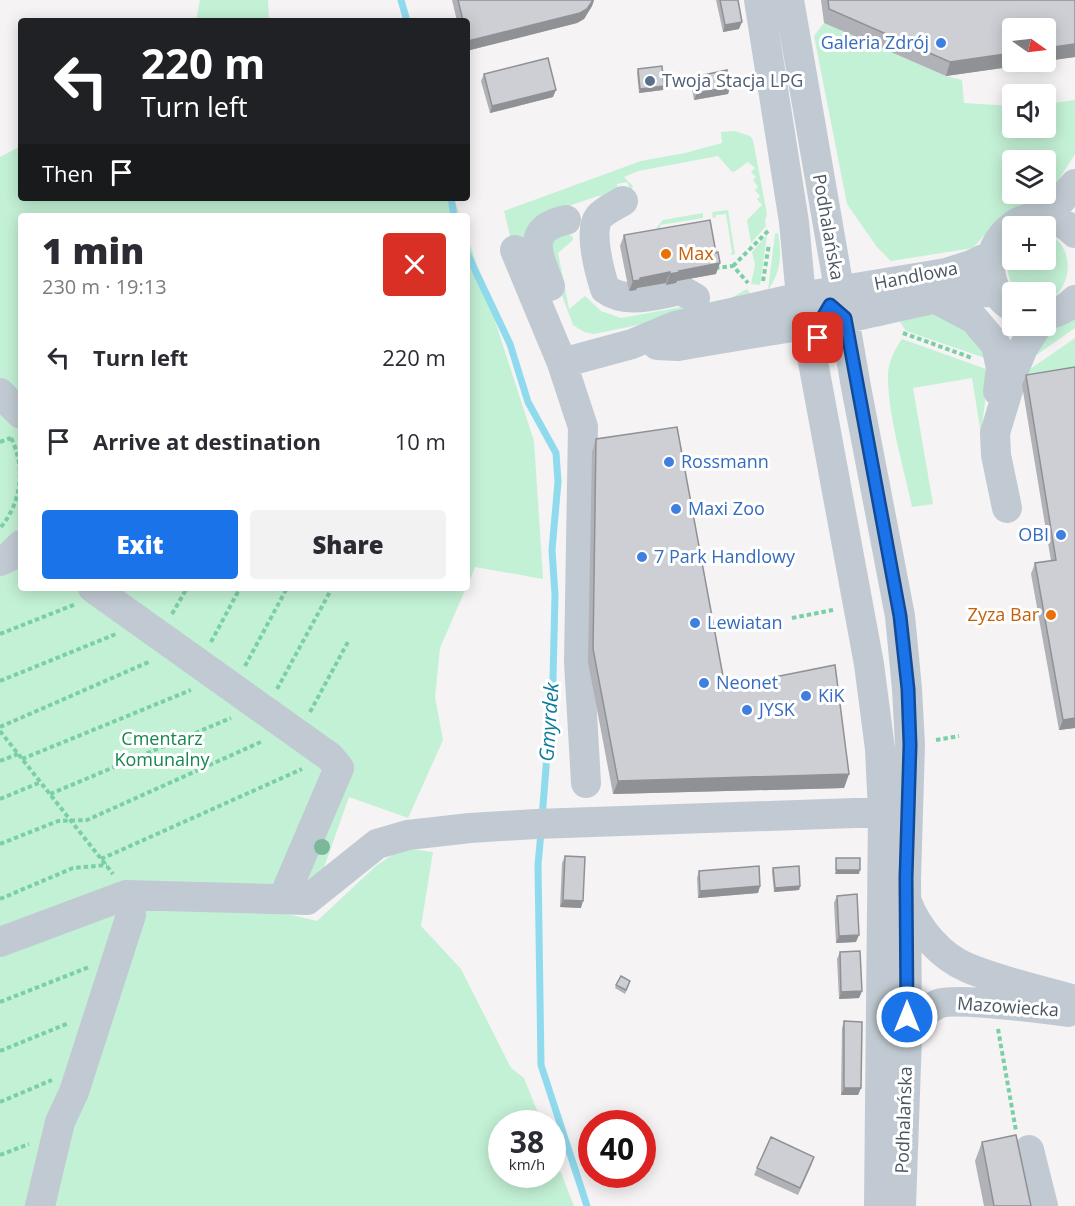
<!DOCTYPE html>
<html lang="en">
<head>
<meta charset="utf-8">
<style>
  body { margin:0; font-family:"Open Sans",sans-serif; background:#f2f2f3; color:#2b2b33; height:100vh; display:flex; flex-direction:column; font-size:22px; white-space:nowrap }
  * { box-sizing:border-box; margin:0 }
  p { font-size:20px; color:#7c7c81 }
  .icon { flex:none; width:33px; height:33px; fill:none; stroke:currentColor; stroke-width:2; stroke-linecap:round; stroke-linejoin:round }
  .map { position:relative; flex:1; overflow:hidden }
  .details { position:absolute; left:18px; top:213px; width:452px; height:378px; display:flex; flex-direction:column; background:#fff; border-radius:6px; box-shadow:0 3px 15px #0003 }
  .details>* { flex:none }
  .hud { position:absolute; left:18px; top:18px; width:452px; height:183px; border-radius:6px; box-shadow:0 3px 15px #0003; background:#202124; color:#fff; overflow:hidden }
  .needle { width:39px; rotate:104deg }
  .controls { position:absolute; left:1002px; top:18px; display:grid; gap:12px }
  .controls a { display:grid; place-items:center; width:54px; height:54px; border-radius:6px; background:#fff; box-shadow:0 3px 15px #0003; font-size:30px }
  .speed { position:absolute; left:488px; top:1110px; display:flex; gap:12px; font-size:30px; font-weight:700; text-align:center }
  .speed>* { display:grid; place-content:center; width:78px; height:78px; border-radius:50%; background:#fff; box-shadow:0 3px 15px #0003; line-height:1 }
  .speed small { font-size:15px; font-weight:400 }
  .speed .limit { border:9px solid #d22; background:#fff; color:#111 }
  .pin { position:absolute; display:grid; place-items:center; width:51px; height:51px; color:#fff; margin:-26px; border-radius:12px; box-shadow:0 3px 9px #0006 }
  .me { position:absolute; width:66px; margin:-33px; rotate:0deg; stroke-linejoin:round; filter:drop-shadow(0 0 4px #0008) }
  .turn { display:flex; align-items:center; gap:21px; height:126px; padding:0 24px; font-size:27px }
  .turn .icon { width:78px; height:78px; stroke-width:2.5 }
  .turn b { display:block; font-size:42px; line-height:51px }
  .then { display:flex; align-items:center; height:57px; padding:0 24px; background:#0003; gap:12px; font-size:22px }
  .round { display:grid; place-items:center; flex:none; width:63px; height:63px; border-radius:6px; background:#f2f2f3 }
  .head { display:flex; align-items:center; justify-content:space-between; height:102px; padding:0 24px }
  h1 { font-size:36px; font-weight:800; line-height:45px }
  .cta { display:flex; gap:12px; margin-top:auto; padding:12px 24px }
  .cta a { flex:1; height:69px; border-radius:6px; background:#1a73e8; color:#fff; font-size:24px; font-weight:800; line-height:69px; text-align:center }
  .cta a+a { background:#f2f2f3; color:#2b2b33 }
  ul { padding:0; list-style:none }
  li { display:flex; align-items:center; gap:18px; height:84px; padding:0 24px }
  li div { flex:1 }
  li b { display:block; font-size:22px }
  li em { font-style:normal }
  .map>svg:first-child { display:block }
  .green { fill:#c3f1d5; fill-rule:evenodd }
  .lines { fill:none; stroke-linecap:round; stroke-linejoin:round }
  .stream { stroke:#90daee; stroke-width:7 }
  .path { stroke:#7ad0a6; stroke-width:4; stroke-dasharray:4.5 3; stroke-linecap:butt }
  .minor { stroke:#c1cad2; stroke-width:30 }
  .tree { fill:#7bb799 }
  .wall { fill:#b0b2b7 }
  .shaded-wall { fill:#909195 }
  .building { fill:#cdcfd5; stroke:#909195; stroke-width:1.5 }
  .route-casing { stroke:#114b97; stroke-width:15 }
  .route { stroke:#1a73e8; stroke-width:10 }
  .shop-dot { fill:#3f7fe0; stroke:#fff; stroke-width:2 }
  .service-dot { fill:#5c6f8a; stroke:#fff; stroke-width:2 }
  .food-dot { fill:#e8710a; stroke:#fff; stroke-width:2 }
  .labels { text-anchor:middle; stroke-width:6; stroke-linejoin:round; paint-order:stroke }
  .shop-label { font-size:18px; fill:#366cbe; stroke:#fff; text-anchor:start }
  .service-label { font-size:18px; fill:#4e5e75; stroke:#fff; text-anchor:start }
  .street-label { font-size:18px; fill:#4a5661; stroke:#fff }
  .food-label { font-size:18px; fill:#c56008; stroke:#fff; text-anchor:start }
  .park-label { font-size:18px; fill:#17864f; stroke:#fff }
  .water-label { font-size:20px; font-style:italic; fill:#0c7c9b; stroke:#fff }
</style>
</head>
<body>
<div class="map">
<svg width="1075" height="1206" viewBox="0 0 1075 1206">
  <rect width="100%" height="100%" fill="#f5f3f3"/>
  <path class="green" d="M200,0h68l1,21h-73z
    M824,23l122,53 16,4 2,23 48,3v22h34v-24l29,-4v54l-24,38 -12,11 -49,26 -17,19 -82,13 -14,-14 -30,-43 -33,-168zM1012,160h34v34h-34z
    M735,131l15,5 3,4 14,74 -2,7 1,5 -15,17 -4,-23 15,-15 -5,-6 3,-3 -5,-6 3,-3 -5,-7 3,-3 -5,-5 4,-4 -7,-6 -14,10 -3,-1 -13,-15 -80,15 -14,6 9,9 -2,5 -4,-9 -10,2 1,9 -20,3 -47,16 -26,31 -14,-3 -7,-29 137,-50 44,-8 37,-10 -1,-11z
    M21,146v52h433l6,18h-439v372h445l-26,60 -5,49 8,43 -35,78 -59,-21 -33,93 -85,18 61,7 25,6 60,-56 26,-17 30,4 -12,74 40,43 50,99 13,10 18,45 -41,1v50h51v-24l22,56h-574v-1049z
    M728,210l7,44 -5,1 2,-3 -6,-38 -10,1v2l-3,1 -1,-6z
    M703,213v5l-43,7 2,14h-4l-1,-12 6,-7z
    M565,232l8,5v3l-15,13 11,56 16,-13 16,15 20,7 110,-20 16,-9 8,12 -161,33 -10,-2 -11,-7 -24,-64v-23z
    M778,233c4,22 3,39 -10,57l7,-56z
    M1046,234c29,9 29,55 0,67v-9h-27c-13,-12 -14,-27 -7,-43v11h34z
    M467,235l67,206 9,138 -68,-12 -8,20z
    M767,235l-7,50 -9,-1 4,-19 -3,-13z
    M1075,313v15l-50,35 7,-21z
    M925,314c40,1 44,18 66,46l-85,-29 -6,-9z
    M1075,338v40l-46,10 -2,-17z
    M902,339l87,31 -8,64 -9,-56 -59,10 20,116 -21,3c-8,-39 -25,-94 -24,-134 1,-12 7,-24 14,-34z"/>
  <g class="lines">
    <path class="stream" d="M401,0l6,21
      M451,198l3,18
      M466,251l44,93 18,58 28,51 2,29 -6,68 3,45 -2,84 -11,139
      M541,832l-3,33 3,200 46,141"/>
    <path class="path" d="M733,266l36,-36
      M715,268l18,-2 15,17
      M763,281l6,-37
      M903,333l69,25
      M0,442l11,-4
      M1,527c21,-26 25,-61 9,-91
      M172,614l15,-26
      M792,618l41,-8
      M0,634l76,-30
      M211,642l29,-54
      M245,666l42,-78
      M0,681l116,-47
      M277,689l55,-101
      M310,712l39,-72
      M0,727l151,-66
      M0,731l113,143
      M936,740l23,-4
      M22,759l169,-69
      M0,761l18,-7
      M50,794l181,-76
      M0,799l41,-17
      M0,844l58,-23 29,-1 176,-79
      M101,859l201,-90
      M0,899l73,-31 34,-3
      M0,1002l89,-35
      M998,1029l18,102
      M0,1051l69,-28
      M0,1102l52,-22
      M0,1155l29,-11"/>
    <path class="minor" d="M759,0l35,222 7,75 68,367 11,85 3,63 -4,394
      M789,0l67,387 44,229 7,73 3,56 -4,133 1,159 -6,169
      M623,201c-8,5 -18,9 -24,16 -11,13 1,56 6,72 22,16 52,5 76,1l14,8
      M1045,218l30,-34
      M515,250l47,113 21,64 -4,235 7,121
      M550,286c-11,-29 -27,-57 16,-66
      M936,299l38,20 22,26 5,23 -3,23
      M1012,307c-57,-38 10,-126 63,-74
      M1046,315c11,-2 20,-6 29,-15
      M657,345l21,1c55,-10 111,-18 167,-28 50,-9 101,-26 152,-26
      M562,363l70,-19 43,-18 126,-29 145,-24 25,-8 21,-10
      M0,393l21,21
      M1007,508l-11,-53 -1,-22 20,-66 8,-19 14,-22
      M0,561l9,-4 12,-12
      M93,588l237,169 9,11 -56,131
      M907,902c10,27 34,55 61,66 34,14 72,22 107,32
      M0,942l126,-47 181,5 70,-56 31,-9 62,-7 66,-4 347,-12
      M907,1037c6,-14 17,-27 31,-33 16,-7 108,5 130,8
      M1029,1150l14,56
      M40,1206l20,-84 14,-30 57,-177 -5,-20"/>
  </g>
  <circle class="tree" cx="322" cy="847" r="8"/>
  <path class="wall" d="M452,0h142l-2,6 -8,13 -7,4 -111,28v-30h-9z
    M716,0h22l1,29 -16,3z
    M821,0h254v57l-29,4v-33l-34,34h32l-98,14 -122,-53z
    M638,69l25,21 -24,3 -2,-20z
    M484,74l69,23 -63,16 -9,-32z
    M694,77l36,10 -2,7 -34,6 -3,-16z
    M624,235l92,39 -39,7 -1,2 -10,2v-2l-29,5 -1,2 -7,1 -9,-45z
    M1075,367v361l-16,2 -28,-156 4,-11 16,-2 -29,-176 4,-10z
    M596,439l129,248 124,87 -5,14 -231,6 -25,-132 4,-210z
    M565,856l16,52 -21,-1 2,-44z
    M773,868l27,18 -1,4 -25,2 -2,-20z
    M699,871l61,15 -2,7 -60,5 -1,-20z
    M837,896l19,46 -20,1 -2,-40z
    M840,952l22,39 -3,7 -20,1 -2,-40z
    M616,985h13l-4,9 -10,-6z
    M844,1021l17,67 -3,7h-17l1,-67z
    M982,1142l49,64h-47l-9,-45z
    M812,1164l-14,31 -44,-20 3,-7z"/>
  <path class="shaded-wall" d="M594,0l-2,6 -8,13 -7,4 -111,28v-6l2,-4z
    M742,22l-3,7 -16,3 2,-7z
    M1075,44v13l-29,4v-13z
    M1012,53v9h32l-98,14 4,-14z
    M664,86l-1,4 -24,3 1,-4z
    M730,87l-2,7 -34,6 3,-7z
    M556,90l-3,7 -63,16 2,-7z
    M720,263l-4,11 -39,7 -1,2 -10,2 4,-11 9,-3z
    M670,272l-4,11 -29,5 -1,2 -7,1 4,-10 7,-3z
    M1075,718v10l-16,2 4,-10z
    M849,774l-5,14 -231,6 5,-13z
    M836,870h24l-1,4h-24z
    M760,886l-2,7 -60,5 2,-7z
    M800,886l-1,4 -25,2 1,-4z
    M563,900l20,1 -2,7 -21,-1z
    M859,935l-3,7 -20,1 3,-7z
    M862,991l-3,7 -20,1 2,-7z
    M844,1088h17l-3,7h-17z"/>
  <path class="building" d="M458,0h135l-6,9 -7,4 -112,28 -2,-7v-13h-3z
    M720,0h18l4,22 -17,3z
    M828,0h247v44l-29,4v-20h-34v25l-62,9 -121,-53z
    M548,58l8,32 -64,16 -8,-32z
    M662,66l2,20 -24,3 -2,-20z
    M727,70l3,17 -33,6 -3,-16z
    M710,220l6,33 2,-1 2,11 -41,8 1,1 -10,2v-2l-30,6v2l-7,1 -9,-46z
    M1075,367v351l-12,2 -28,-157 21,-3 -30,-185z
    M677,427l48,260 110,-22 14,109 -231,7 -25,-132 3,-210z
    M565,856l20,1 -2,44 -20,-1z
    M836,858h24v12h-24z
    M759,866l1,20 -60,5 -1,-20z
    M799,866l1,20 -25,2 -2,-20z
    M857,894l2,41 -20,1 -2,-40z
    M860,951l2,40 -21,1 -1,-40z
    M621,976l9,5 -4,9 -10,-5z
    M844,1021l18,1 -1,66h-17z
    M1016,1135l15,71h-37l-12,-64z
    M771,1137l43,20 -14,31 -43,-20z"/>
  <g class="lines">
    <g class="route-casing">
      <path id="route" d="M818,338l2,-16 10,-17 15,13 55,298 8,73 2,56 -4,133 1,139"/>
    </g>
    <use href="#route" class="route"/>
  </g>
  <g class="shop-dot">
    <circle cx="941" cy="43" r="6"/>
    <circle cx="669" cy="462" r="6"/>
    <circle cx="676" cy="509" r="6"/>
    <circle cx="1061" cy="535" r="6"/>
    <circle cx="642" cy="557" r="6"/>
    <circle cx="695" cy="623" r="6"/>
    <circle cx="704" cy="683" r="6"/>
    <circle cx="806" cy="696" r="6"/>
    <circle cx="747" cy="710" r="6"/>
  </g>
  <circle class="service-dot" cx="650" cy="81" r="6"/>
  <g class="food-dot">
    <circle cx="666" cy="254" r="6"/>
    <circle cx="1051" cy="615" r="6"/>
  </g>
  <g class="labels">
    <g class="shop-label">
      <text x="929" y="49" text-anchor="end">Galeria Zdrój</text>
      <text x="681" y="468">Rossmann</text>
      <text x="688" y="515">Maxi Zoo</text>
      <text x="1049" y="541" text-anchor="end">OBI</text>
      <text x="654" y="563">7 Park Handlowy</text>
      <text x="707" y="629">Lewiatan</text>
      <text x="716" y="689">Neonet</text>
      <text x="818" y="702">KiK</text>
      <text x="759" y="716">JYSK</text>
    </g>
    <g class="service-label">
      <text x="662" y="87">Twoja Stacja LPG</text>
    </g>
    <g class="street-label">
      <text transform="translate(828 227) rotate(80)" y="6">Podhalańska</text>
      <text transform="translate(916 276) rotate(-11)" y="6">Handlowa</text>
      <text transform="translate(1008 1007) rotate(4)" y="6">Mazowiecka</text>
      <text transform="translate(904 1120) rotate(-88)" y="6">Podhalańska</text>
    </g>
    <g class="food-label">
      <text x="678" y="260">Max</text>
      <text x="1039" y="621" text-anchor="end">Zyza Bar</text>
    </g>
    <g class="park-label">
      <text x="162" y="745">Cmentarz<tspan x="162" dy="21">Komunalny</tspan></text>
    </g>
    <g class="water-label">
      <text transform="translate(549 722) rotate(-86)" y="7">Gmyrdek</text>
    </g>
  </g>
</svg>
<div class="controls">
<a><svg class="needle" viewBox="-14 -14 28 28"><path d="M0-13l5 13h-10z" fill="#e53935"/><path d="M0 13l5-13h-10z" fill="#7c7c81"/></svg></a>
<a><svg class="icon" aria-label="sound" viewBox="0 0 24 24"><path d="M4 9h4l5-4v14l-5-4H4zM17 9q2 3 0 6"/></svg></a>
<a><svg class="icon" aria-label="layers" viewBox="0 0 24 24"><path d="M12 4l9 5-9 5-9-5zM3 14l9 5 9-5"/></svg></a>
<a>+</a>
<a>−</a>
</div>
<div class="speed"><div>38<small>km/h</small></div><div class="limit">40</div></div>
<div class="pin" style="left:818px;top:338px;background:#d93025"><svg class="icon" aria-label="arrive" viewBox="0 0 24 24"><path d="M6 21V4h12l-3 4 3 4H6"/></svg></div>
<svg class="me" style="left:907px;top:1017px" viewBox="-20 -20 40 40"><circle r="17" fill="#1a73e8" stroke="#fff" stroke-width="3"/><path d="M0-11L8 9 0 5-8 9z" fill="#fff"/></svg>
<div class="hud">
<div class="turn"><svg class="icon" aria-label="left" viewBox="0 0 24 24"><path d="M17 20v-9H6M10 6l-5 5 5 5"/></svg><div><b>220 m</b>Turn left</div></div>
<div class="then">Then<svg class="icon" aria-label="arrive" viewBox="0 0 24 24"><path d="M6 21V4h12l-3 4 3 4H6"/></svg></div>
</div>
<section class="details">
<div class="head"><div><h1>1 min</h1><p>230 m · 19:13</p></div><a class="round" style="background:#d93025;color:#fff"><svg class="icon" aria-label="close" viewBox="0 0 24 24"><path d="M6 6l12 12M18 6L6 18"/></svg></a></div>
<ul>
<li><svg class="icon" aria-label="left" viewBox="0 0 24 24"><path d="M17 20v-9H6M10 6l-5 5 5 5"/></svg><div><b>Turn left</b></div><em>220 m</em></li>
<li><svg class="icon" aria-label="arrive" viewBox="0 0 24 24"><path d="M6 21V4h12l-3 4 3 4H6"/></svg><div><b>Arrive at destination</b></div><em>10 m</em></li>
</ul>
<div class="cta"><a>Exit</a><a>Share</a></div>
</section>
</div>
</body>
</html>
